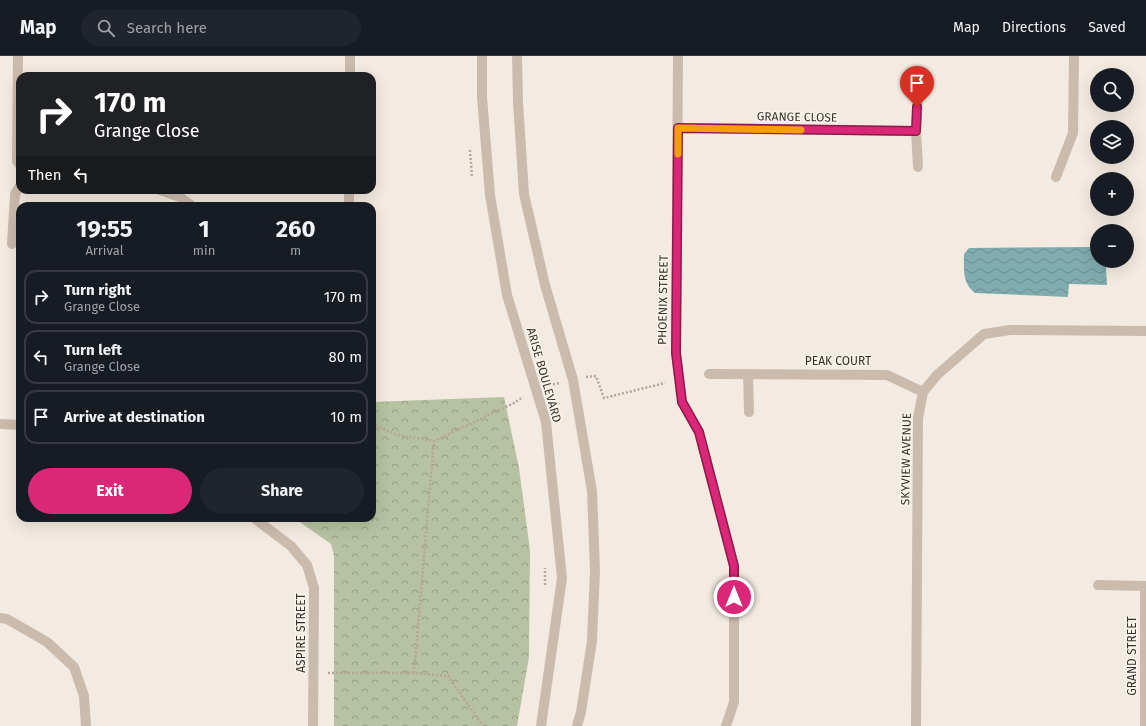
<!DOCTYPE html>
<html lang="en">
<head>
<meta charset="utf-8">
<style>
  body { margin:0; font-family:"Fira Sans",sans-serif; background:#20242c; color:#f1f3f6; height:100vh; display:flex; flex-direction:column; font-size:15px; white-space:nowrap }
  * { box-sizing:border-box; margin:0 }
  p { font-size:13px; color:#9ea1a6 }
  .icon { flex:none; width:22px; height:22px; fill:none; stroke:currentColor; stroke-width:2; stroke-linecap:round; stroke-linejoin:round }
  .map { position:relative; flex:1; overflow:hidden }
  .sheet { position:absolute; left:16px; top:146px; width:360px; height:320px; display:flex; flex-direction:column; background:#171b24; border-radius:12px; box-shadow:0 4px 16px #0002 }
  .sheet>* { flex:none }
  .guide { position:absolute; left:16px; top:16px; width:360px; height:122px; border-radius:12px; box-shadow:0 4px 16px #0002; background:#202124; color:#fff; overflow:hidden }
  .fabs { position:absolute; left:1090px; top:12px; display:grid; gap:8px }
  .fabs a { display:grid; place-items:center; width:44px; height:44px; border-radius:50%; background:#171b24; box-shadow:0 4px 16px #0002; font-size:20px }
  .pin { position:absolute; display:grid; place-items:center; width:34px; height:34px; color:#fff; margin:-41px -17px; border-radius:50% 50% 50% 0; rotate:-45deg; box-shadow:0 0 4px #0007 }
  .pin .icon { rotate:45deg }
  .me { position:absolute; width:44px; margin:-22px; rotate:0deg; stroke-linejoin:round; filter:drop-shadow(0 0 3px #0008) }
  .turn { display:flex; align-items:center; gap:14px; height:84px; padding:0 12px; font-size:18px }
  .turn .icon { width:52px; height:52px; stroke-width:2.5 }
  .turn b { display:block; font-size:28px; line-height:34px }
  .then { display:flex; align-items:center; height:38px; padding:0 12px; background:#0003; gap:8px; font-size:15px }
  .eta { display:flex; justify-content:space-evenly; align-items:center; height:68px; text-align:center }
  .eta b { font-size:24px; font-weight:700; line-height:28px }
  .cta { display:flex; gap:8px; margin-top:auto; padding:8px 12px }
  .cta a { flex:1; height:46px; border-radius:24px; background:#db2777; color:#fff; font-size:16px; font-weight:700; line-height:46px; text-align:center }
  .cta a+a { background:#20242c; color:#f1f3f6 }
  ul { padding:0; list-style:none }
  li { display:flex; align-items:center; gap:12px; height:54px; margin:0 8px 6px; padding:0 4px; border:2px solid #363941; border-radius:12px }
  li div { flex:1 }
  li b { display:block; font-size:15px }
  li em { font-style:normal }
  header { display:flex; align-items:center; gap:24px; box-sizing:border-box; height:56px; padding:0 20px; background:#171b24; border-bottom:1px solid #363941 }
  header strong { font-size:19px }
  nav { display:flex; gap:22px; margin-inline-start:auto; font-size:14px }
  .search { width:280px; height:36px; background:#20242c; display:flex; align-items:center; gap:10px; box-sizing:border-box; padding:0 14px; border-radius:22px; color:#9ea1a6; font-size:15px }
  .map>svg:first-child { display:block }
  .park { fill:url(#park-crowns) }
  .water { fill:url(#water-waves) }
  .lines { fill:none; stroke-linecap:round; stroke-linejoin:round }
  .path { stroke:#b7a597; stroke-width:2.5; stroke-dasharray:2 2; stroke-linecap:butt }
  .minor { stroke:#cbbbad; stroke-width:10 }
  .route-casing { stroke:#8e194d; stroke-width:10 }
  .route { stroke:#db2777; stroke-width:7 }
  .slow { stroke:#f59e0b; stroke-width:7 }
  .labels { text-anchor:middle; stroke-width:3; stroke-linejoin:round; paint-order:stroke }
  .street-label { font-size:12px; fill:#39302b; stroke:#faf5ed }
</style>
</head>
<body>
<header>
<strong>Map</strong>
<div class="search"><svg class="icon" aria-label="search" viewBox="0 0 24 24"><circle cx="10" cy="10" r="6"/><path d="M15 15l6 6"/></svg>Search here</div>
<nav><a>Map</a><a>Directions</a><a>Saved</a></nav>
</header>
<div class="map">
<svg width="1146" height="670" viewBox="0 0 1146 670">
  <defs>
    <pattern id="park-crowns" width="20" height="18" patternUnits="userSpaceOnUse"><rect width="20" height="18" fill="#b6c2a1"/><path d="M2 6a3 3 0 1 1 6 0M12 15a3 3 0 1 1 6 0" fill="none" stroke="#959e83"/></pattern>
    <pattern id="water-waves" width="16" height="10" patternUnits="userSpaceOnUse"><rect width="16" height="10" fill="#80acaf"/><path d="M0 5q4-4 8 0t8 0" fill="none" stroke="#6a8c8f"/></pattern>
  </defs>
  <rect width="100%" height="100%" fill="#f3ebe1"/>
  <path class="park" d="M504,341l15,71 11,82 -1,107 -12,69h-183v-170l-3,-12 -37,-26h78v-116z"/>
  <path class="water" d="M1090,191l7,2v12h8l1,5 1,19 -38,-1 -1,13 -93,-4c-13,-10 -11,-23 -11,-39l5,-6z"/>
  <g class="lines">
    <path class="path" d="M470,94l2,27
      M586,321l10,-1 8,22 61,-15
      M549,329l11,-2
      M372,368l25,11 37,6 80,-38 9,-6
      M545,529v-17
      M328,617h86l34,3 35,50
      M414,617l20,-232"/>
    <path class="minor" d="M18,0l-1,105 3,4
      M482,0v41l8,98 17,100 39,127 16,156 -21,148
      M517,0l1,46 6,92 21,91 28,95 19,111 3,80 -3,70 -11,71 -4,14
      M678,0l-2,297 6,49 17,30 35,134v136l-8,24
      M350,20v-20
      M678,72l238,3
      M918,111l-2,-36 2,-36
      M1056,121l17,-44 1,-77
      M160,134l20,7 12,9
      M349,150v-16
      M12,188l3,-50 5,-8
      M709,318l178,1 36,17
      M748,318l1,38
      M0,368l20,1
      M254,462l37,28 16,19 7,23 -1,138
      M1098,529l48,1
      M0,562l7,1 40,23 27,25 10,29 2,30
      M916,670l2,-308 5,-26 14,-17 47,-41 26,-4 136,1
      M1145,670v-140"/>
  </g>
  <g class="lines">
    <g class="route-casing">
      <path id="route" d="M734,541v-31l-35,-134 -17,-30 -6,-49 2,-225 238,3 1,-24"/>
    </g>
    <use href="#route" class="route"/>
    <path class="slow" d="M678,98v-26l123,2"/>
  </g>
  <g class="labels">
    <g class="street-label">
      <text transform="translate(797 61) rotate(1)" y="4">GRANGE CLOSE</text>
      <text transform="translate(663 244) rotate(-89)" y="4">PHOENIX STREET</text>
      <text x="838" y="309">PEAK COURT</text>
      <text transform="translate(544 319) rotate(74)" y="4">ARISE BOULEVARD</text>
      <text transform="translate(906 403) rotate(-89)" y="4">SKYVIEW AVENUE</text>
      <text transform="translate(301 577) rotate(-90)" y="4">ASPIRE STREET</text>
      <text transform="translate(1132 600) rotate(-90)" y="4">GRAND STREET</text>
    </g>
  </g>
</svg>
<div class="fabs">
<a><svg class="icon" aria-label="search" viewBox="0 0 24 24"><circle cx="10" cy="10" r="6"/><path d="M15 15l6 6"/></svg></a>
<a><svg class="icon" aria-label="layers" viewBox="0 0 24 24"><path d="M12 4l9 5-9 5-9-5zM3 14l9 5 9-5"/></svg></a>
<a>+</a>
<a>−</a>
</div>
<div class="pin" style="left:917px;top:51px;background:#d93025"><svg class="icon" aria-label="arrive" viewBox="0 0 24 24"><path d="M6 21V4h12l-3 4 3 4H6"/></svg></div>
<svg class="me" style="left:734px;top:541px" viewBox="-20 -20 40 40"><circle r="17" fill="#db2777" stroke="#fff" stroke-width="3"/><path d="M0-11L8 9 0 5-8 9z" fill="#fff"/></svg>
<div class="guide">
<div class="turn"><svg class="icon" aria-label="right" viewBox="0 0 24 24"><path d="M7 20v-9h11M14 6l5 5-5 5"/></svg><div><b>170 m</b>Grange Close</div></div>
<div class="then">Then<svg class="icon" aria-label="left" viewBox="0 0 24 24"><path d="M17 20v-9H6M10 6l-5 5 5 5"/></svg></div>
</div>
<section class="sheet">
<div class="eta">
<div><b>19:55</b><p>Arrival</p></div>
<div><b>1</b><p>min</p></div>
<div><b>260</b><p>m</p></div>
</div>
<ul>
<li><svg class="icon" aria-label="right" viewBox="0 0 24 24"><path d="M7 20v-9h11M14 6l5 5-5 5"/></svg><div><b>Turn right</b><p>Grange Close</p></div><em>170 m</em></li>
<li><svg class="icon" aria-label="left" viewBox="0 0 24 24"><path d="M17 20v-9H6M10 6l-5 5 5 5"/></svg><div><b>Turn left</b><p>Grange Close</p></div><em>80 m</em></li>
<li><svg class="icon" aria-label="arrive" viewBox="0 0 24 24"><path d="M6 21V4h12l-3 4 3 4H6"/></svg><div><b>Arrive at destination</b></div><em>10 m</em></li>
</ul>
<div class="cta"><a>Exit</a><a>Share</a></div>
</section>
</div>
</body>
</html>
